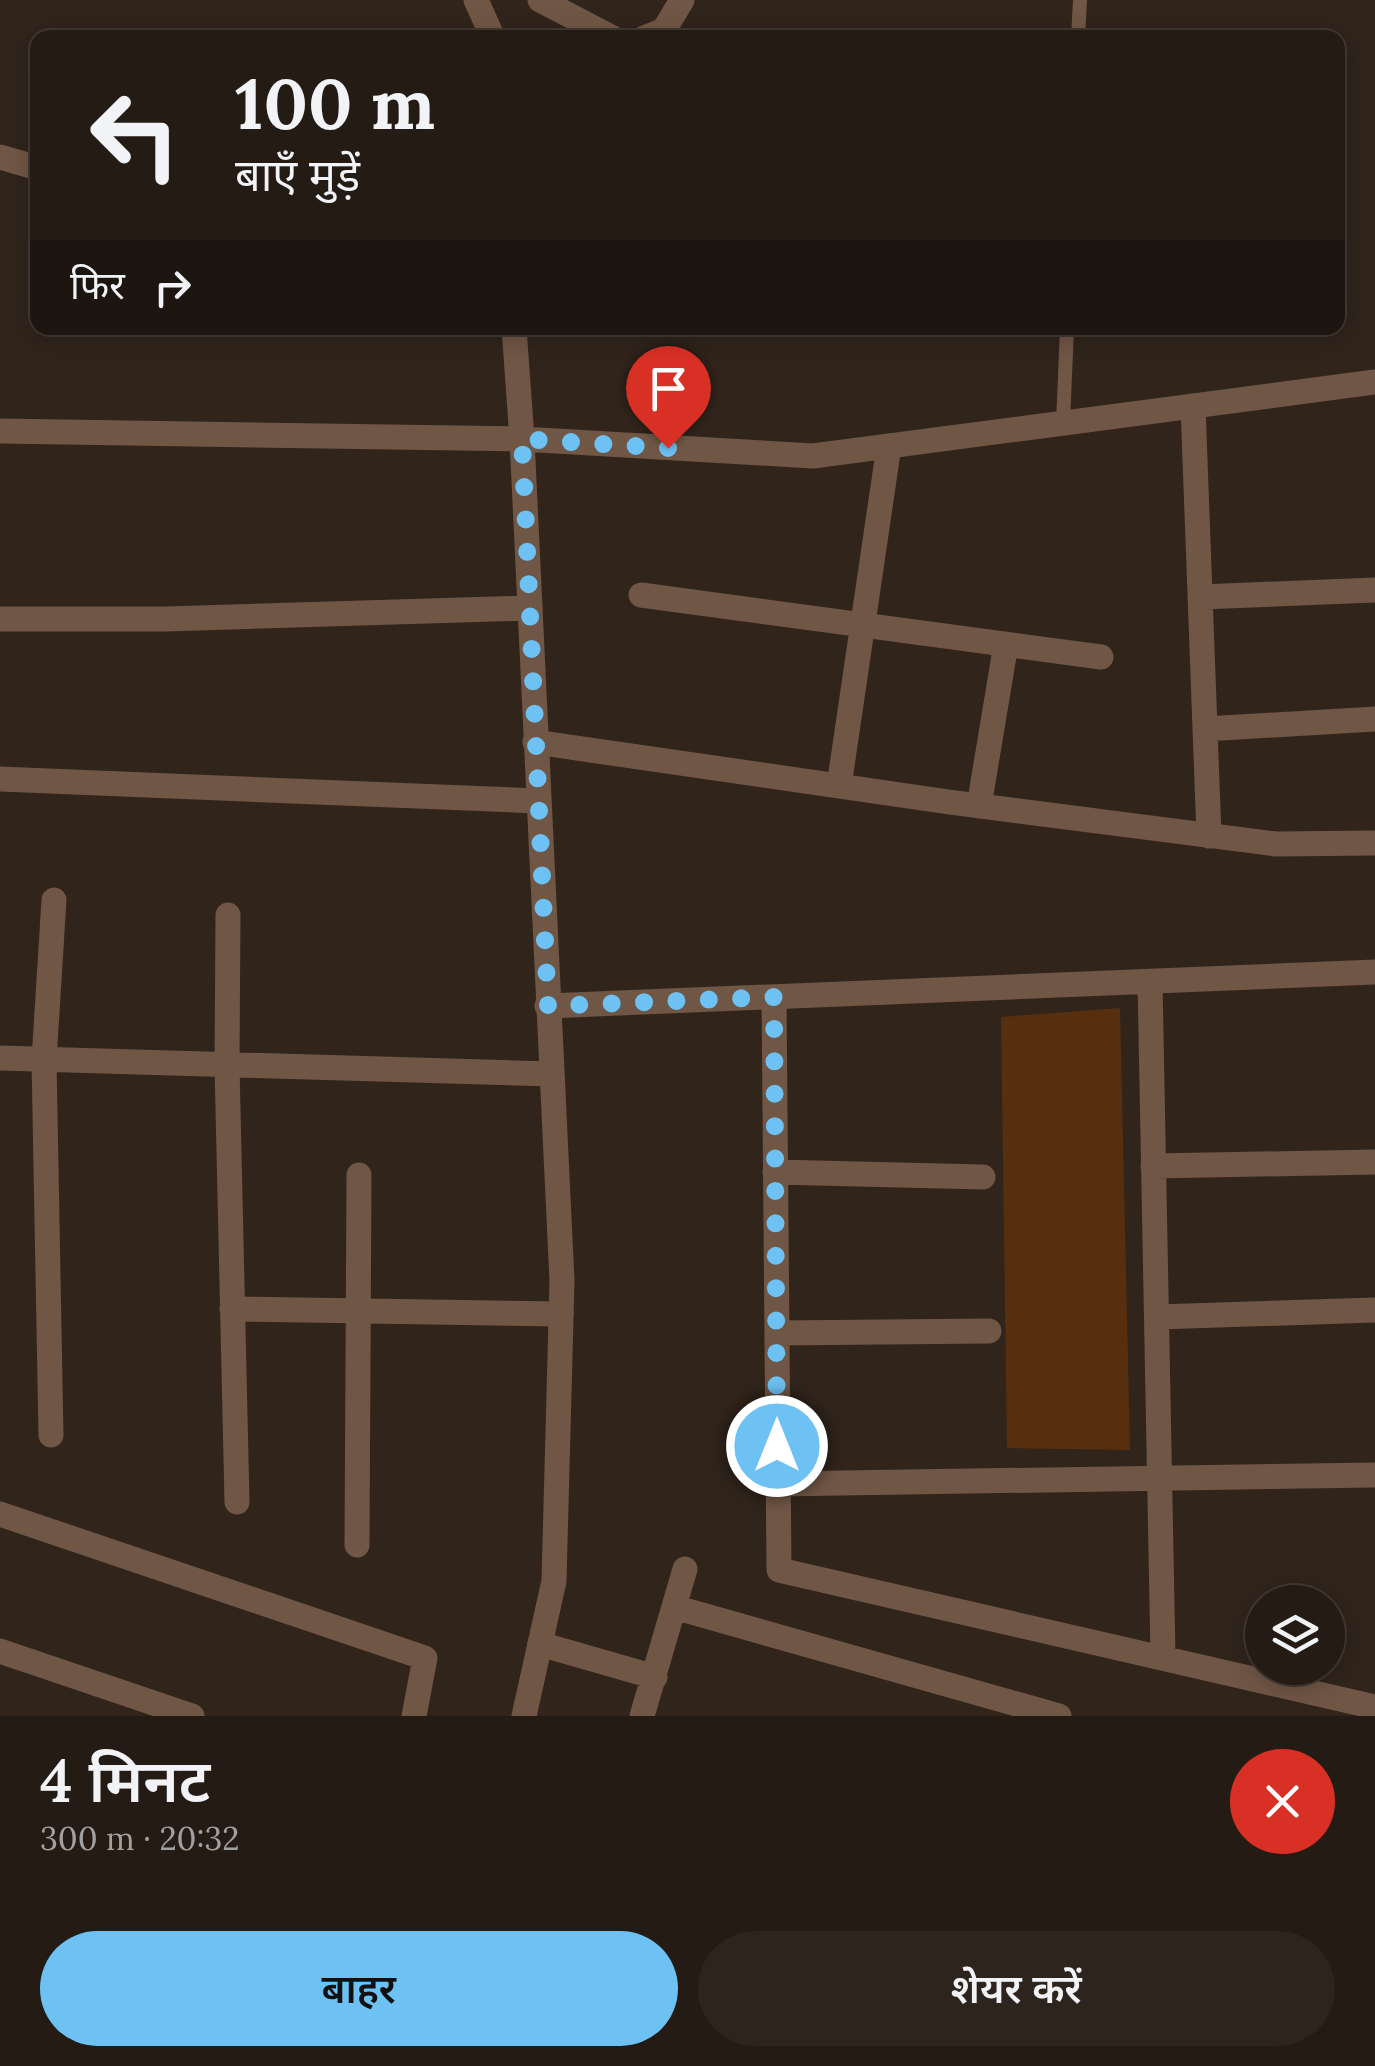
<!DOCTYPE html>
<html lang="hi">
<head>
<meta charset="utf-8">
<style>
  body { margin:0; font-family:Lora,"Noto Sans Devanagari",serif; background:#2c241d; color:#f1f3f6; height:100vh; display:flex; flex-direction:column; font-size:38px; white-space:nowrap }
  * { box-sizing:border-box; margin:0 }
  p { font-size:32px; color:#a3a1a0 }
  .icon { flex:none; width:55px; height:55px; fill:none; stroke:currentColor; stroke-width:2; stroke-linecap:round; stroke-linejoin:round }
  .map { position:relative; height:1716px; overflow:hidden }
  .details { display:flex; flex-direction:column; background:#241b14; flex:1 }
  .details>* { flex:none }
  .banner { position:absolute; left:30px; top:30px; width:1315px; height:305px; border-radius:20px; box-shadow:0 5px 25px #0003,0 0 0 2px #413934; background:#241b14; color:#f1f3f6; overflow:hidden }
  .fabs { position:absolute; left:1245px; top:1585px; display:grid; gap:20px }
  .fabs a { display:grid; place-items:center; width:100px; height:100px; border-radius:50%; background:#241b14; box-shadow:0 5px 25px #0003,0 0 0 2px #413934; font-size:50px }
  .pin { position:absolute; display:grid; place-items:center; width:85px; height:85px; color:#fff; margin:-102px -42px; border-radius:50% 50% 50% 0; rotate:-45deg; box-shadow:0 0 10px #0007 }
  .pin .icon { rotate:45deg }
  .me { position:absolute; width:110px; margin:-55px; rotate:0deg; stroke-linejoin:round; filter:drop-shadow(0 0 8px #0008) }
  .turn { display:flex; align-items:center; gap:35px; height:210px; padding:0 40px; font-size:45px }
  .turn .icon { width:130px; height:130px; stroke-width:2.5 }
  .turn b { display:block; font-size:70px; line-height:85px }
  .then { display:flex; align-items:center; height:95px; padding:0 40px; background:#0003; gap:20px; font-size:38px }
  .round { display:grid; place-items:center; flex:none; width:105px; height:105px; border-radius:52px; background:#2c241d }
  .headline { display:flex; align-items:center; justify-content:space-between; height:170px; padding:0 40px }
  h1 { font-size:60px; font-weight:600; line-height:75px }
  .primary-button { display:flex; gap:20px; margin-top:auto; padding:20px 40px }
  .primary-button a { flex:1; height:115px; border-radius:60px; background:#6dc2f3; color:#111; font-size:40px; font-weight:600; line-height:115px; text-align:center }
  .primary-button a+a { background:#2c241d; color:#f1f3f6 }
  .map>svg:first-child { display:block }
  .green { fill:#572f0f }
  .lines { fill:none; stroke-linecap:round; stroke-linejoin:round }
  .service { stroke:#705645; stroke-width:14 }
  .minor { stroke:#705645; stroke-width:25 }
  .tertiary { stroke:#705645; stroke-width:25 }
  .route { stroke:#6dc2f3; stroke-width:18; stroke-dasharray:0 32.4 }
</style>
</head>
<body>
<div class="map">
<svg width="1375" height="1716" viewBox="0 0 1375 1716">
  <rect width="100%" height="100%" fill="#30241b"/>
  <path class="green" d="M1120,1008l10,442 -123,-2 -6,-431z"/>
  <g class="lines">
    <path class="service" d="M1078,38l2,-38
      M1063,423l4,-95"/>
    <path class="minor" d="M540,0l73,38
      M644,38l20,-8 18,-30
      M0,157l38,11
      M1193,406l16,430
      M0,431l522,8
      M641,595l460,62
      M1200,597l175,-7
      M0,619h166l364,-11
      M1205,729l170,-10
      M535,742l414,60 327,42 99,-1
      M0,779l538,22
      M839,786l50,-340
      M979,806l27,-162
      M228,915l-1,150 10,437
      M1150,982l13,674
      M774,997l5,573 596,137
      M547,1006l828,-34
      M0,1058l551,16
      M1153,1166l222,-4
      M775,1172l208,5
      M232,1309l329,5
      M1157,1317l218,-7
      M777,1333l212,-2
      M51,1435l-7,-375 10,-160
      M777,1484l598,-9
      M0,1514l425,144 -11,58
      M357,1545l2,-370
      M674,1607l385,109
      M540,1644l115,33
      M0,1651l192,65
      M642,1716l43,-147"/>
    <path class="tertiary" d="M476,0l17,38
      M514,328l8,111 40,842 -8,300 -30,135
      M522,439l291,17 562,-74"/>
  </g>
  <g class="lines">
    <path class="route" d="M668,448l-146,-9 26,567 226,-9 3,449"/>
  </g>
</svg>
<div class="fabs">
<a><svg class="icon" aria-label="layers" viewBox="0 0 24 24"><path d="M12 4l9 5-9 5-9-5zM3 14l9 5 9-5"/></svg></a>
</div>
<div class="pin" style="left:668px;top:448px;background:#d93025"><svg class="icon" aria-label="arrive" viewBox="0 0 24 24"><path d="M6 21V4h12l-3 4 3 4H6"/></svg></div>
<svg class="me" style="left:777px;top:1446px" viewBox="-20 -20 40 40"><circle r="17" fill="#6dc2f3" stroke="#fff" stroke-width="3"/><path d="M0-11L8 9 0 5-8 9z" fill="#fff"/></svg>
<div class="banner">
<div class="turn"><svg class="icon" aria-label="left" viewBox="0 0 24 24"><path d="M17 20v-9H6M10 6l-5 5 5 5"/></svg><div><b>100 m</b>बाएँ मुड़ें</div></div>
<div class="then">फिर<svg class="icon" aria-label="right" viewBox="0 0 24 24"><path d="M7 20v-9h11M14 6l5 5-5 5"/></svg></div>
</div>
</div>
<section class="details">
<div class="headline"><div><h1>4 मिनट</h1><p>300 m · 20:32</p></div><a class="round" style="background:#d93025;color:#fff"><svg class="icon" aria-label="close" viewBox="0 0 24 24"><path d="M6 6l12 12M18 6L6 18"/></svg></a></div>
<div class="primary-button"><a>बाहर</a><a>शेयर करें</a></div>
</section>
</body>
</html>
